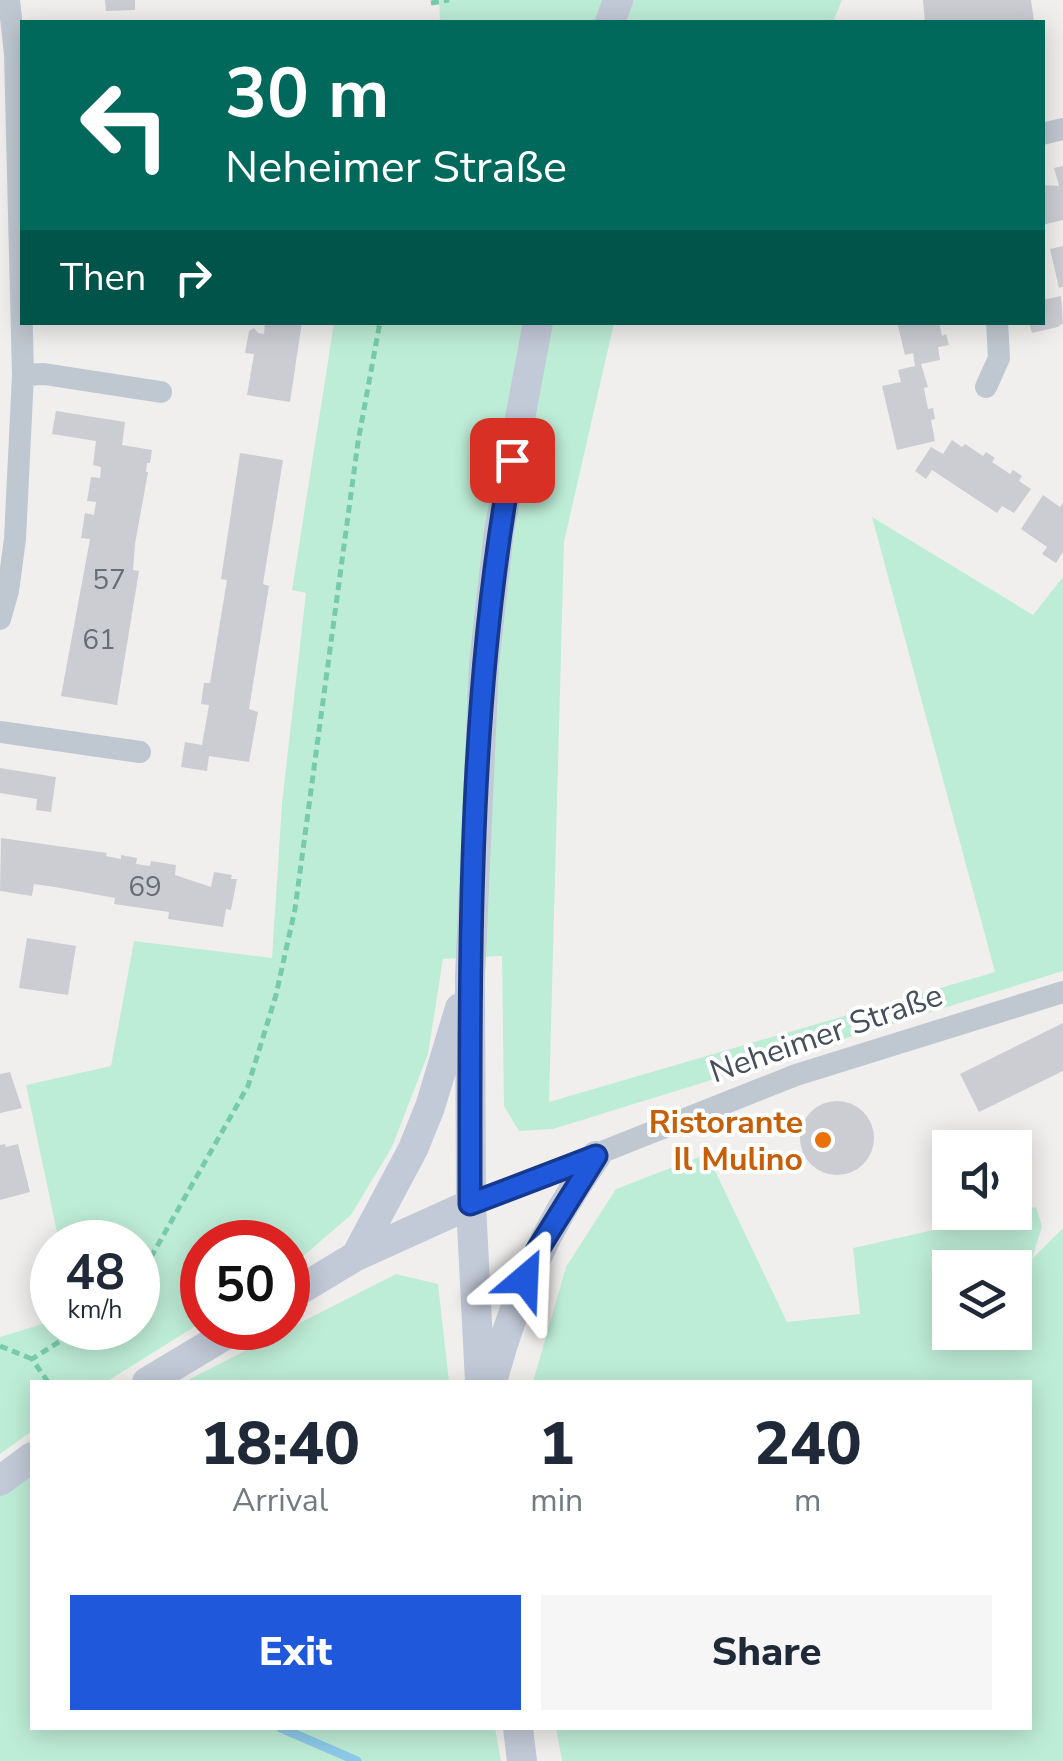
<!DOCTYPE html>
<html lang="en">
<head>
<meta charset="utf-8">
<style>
  body { margin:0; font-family:"Nunito Sans",sans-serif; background:#f6f6f7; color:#1f2937; height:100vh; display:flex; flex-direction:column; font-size:38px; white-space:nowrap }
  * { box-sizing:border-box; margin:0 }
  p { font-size:32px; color:#747a83 }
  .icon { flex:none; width:55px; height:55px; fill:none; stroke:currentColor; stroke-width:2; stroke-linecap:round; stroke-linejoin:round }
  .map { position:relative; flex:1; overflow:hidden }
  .details { position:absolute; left:30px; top:1380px; width:1002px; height:350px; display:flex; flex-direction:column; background:#fff; border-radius:0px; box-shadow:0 5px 25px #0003 }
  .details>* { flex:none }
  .hud { position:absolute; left:20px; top:20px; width:1025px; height:305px; border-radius:0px; box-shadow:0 5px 25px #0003; background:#00695c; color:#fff; overflow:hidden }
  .tools { position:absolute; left:932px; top:1130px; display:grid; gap:20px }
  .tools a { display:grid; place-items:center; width:100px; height:100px; border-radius:0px; background:#fff; box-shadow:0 5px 25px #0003; font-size:50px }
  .speed { position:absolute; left:30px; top:1220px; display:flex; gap:20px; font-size:50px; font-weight:700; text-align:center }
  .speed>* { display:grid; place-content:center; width:130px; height:130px; border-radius:50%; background:#fff; box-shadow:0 5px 25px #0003; line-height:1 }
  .speed small { font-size:25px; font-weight:400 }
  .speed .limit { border:15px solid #d22; background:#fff; color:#111 }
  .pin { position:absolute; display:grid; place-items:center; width:85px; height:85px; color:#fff; margin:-42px; border-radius:20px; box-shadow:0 5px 15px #0006 }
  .me { position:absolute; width:110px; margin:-55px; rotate:26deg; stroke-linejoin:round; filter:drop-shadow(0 0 8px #0008) }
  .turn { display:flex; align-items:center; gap:35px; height:210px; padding:0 40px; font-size:45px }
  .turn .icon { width:130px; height:130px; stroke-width:2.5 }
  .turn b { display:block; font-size:70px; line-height:85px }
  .then { display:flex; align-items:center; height:95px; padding:0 40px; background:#0003; gap:20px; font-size:38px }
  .eta { display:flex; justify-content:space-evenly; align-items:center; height:170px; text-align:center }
  .eta b { font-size:60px; font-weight:800; line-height:70px }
  .primary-button { display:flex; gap:20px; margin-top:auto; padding:20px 40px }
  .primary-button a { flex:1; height:115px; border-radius:0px; background:#1f58da; color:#fff; font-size:40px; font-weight:800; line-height:115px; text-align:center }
  .primary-button a+a { background:#f6f6f7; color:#1f2937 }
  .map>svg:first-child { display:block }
  .green { fill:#beedd7; fill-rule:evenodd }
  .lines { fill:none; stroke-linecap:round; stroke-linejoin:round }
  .stream { stroke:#8dc9e9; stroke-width:9 }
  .building { fill:#cbcdd3 }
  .path { stroke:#77caac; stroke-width:5; stroke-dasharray:8 5; stroke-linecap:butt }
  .street { stroke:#bfc7d0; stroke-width:22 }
  .secondary { stroke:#c2c9d7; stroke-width:30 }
  .route-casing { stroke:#14398e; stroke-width:25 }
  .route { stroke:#1f58da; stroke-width:18 }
  .food-dot { fill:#e8710a; stroke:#fff; stroke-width:4 }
  .labels { text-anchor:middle; stroke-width:8; stroke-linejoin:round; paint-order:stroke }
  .number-label { font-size:28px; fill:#686e79 }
  .street-label { font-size:32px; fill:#474f5b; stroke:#fff }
  .food-label { font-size:32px; font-weight:bold; fill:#c56008; stroke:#fff; text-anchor:end }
</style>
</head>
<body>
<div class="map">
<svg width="1063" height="1761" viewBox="0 0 1063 1761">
  <rect width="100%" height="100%" fill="#f1efee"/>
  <path class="green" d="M439,0h403l-9,22h-393z
    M334,323h280l-50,219 -15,560 446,-130 -123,-455 161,98 30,-38v394l-510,158 -34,2 -15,-25 -2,-150 -59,3 -15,95 -36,93 -41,68 -63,54v-27h-86v80l-96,60h-74v49l-32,23v-117l52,-16v7h86v-86h-79l-33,-157 85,-19 23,-125 138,17 10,-155 24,-210 -14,-3z
    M707,1154l80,168 73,-8 -7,-66 183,-41 6,19 -10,33 31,-31v533h-501l-6,-33h474v-346h-497l33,-115 50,-78zM950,1268h65v64h-65z
    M396,1274l42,10 11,98h-265z
    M32,1471v257h463l6,33h-501v-266z"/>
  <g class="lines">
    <path class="stream" d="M281,1728l76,33"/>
  </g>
  <path class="building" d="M105,0h30v10l-29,1z
    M923,0h108l3,22h-109z
    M1063,166v54l-21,5v-40l17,1 -5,-18z
    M1063,246v41l-4,1 -9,-39z
    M1061,296l2,27 -5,4 -26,6 -3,-11h13v-22z
    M265,322h37l-12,80 -43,-7 7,-41 -9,-1 4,-22 5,-3 4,5 6,1z
    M897,322h42l3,14 4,-2 3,11 -11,2 2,13 -19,4 7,23 -4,1 4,21 5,-1 2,11 -4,1 4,21 -38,9 -15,-64 19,-4 -3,-12 17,-4 -2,-13 -8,2z
    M56,411l69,11 -3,23 30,5 -2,13h-3l-1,9h2l-13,72 -2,26 6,1 -22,134 -56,-9 29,-157 -9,-1 4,-25 9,2 2,-13 -9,-1 4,-24 9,1 1,-11 -8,-2 3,-24 -44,-7z
    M952,440l10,7 3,-3 18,12 3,-4 9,6 -3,4 18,12 3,-4 9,6 -3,5 12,8 -17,24 -12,-7 -5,7 -65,-43 -6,9 -11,-8 16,-24 12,7z
    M240,453l43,7 -20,124 6,2 -20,123 9,3 -9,50 -40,-6 -2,15 -26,-4 4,-25 17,3 7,-40 -8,-1 3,-21h6l10,-61 7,-42 -6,-1z
    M1043,495l17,12 3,-4v49l-7,11 -14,-9 5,-7 -26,-18z
    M0,768l56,9 -5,35 -15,-2 1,-11 -37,-6z
    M1,838l106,15 -1,3 15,3v-4l16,3 -1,6 14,2 1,-5 25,4 -1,10 36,12 3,-15 18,3 -1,4h6l-6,31 -5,-1 -3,18 -55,-8 1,-7 -55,-8 1,-6 -60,-11 -21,-3 -2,12 -32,-5z
    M27,938l49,8 -8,49 -49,-7z
    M1063,1023v48l-84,41 -19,-38z
    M10,1072l12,36 -22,5v-39z
    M800 1138a37 37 0 1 1 74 0a37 37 0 1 1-74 0Z
    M5,1144l1,3 12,-3 12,48 -30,8v-55z"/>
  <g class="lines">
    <path class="path" d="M431,3l18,-3
      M138,1280l110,-194 28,-91 19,-86 63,-467 22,-120
      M0,1346l32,13
      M48,1382l-16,-23 49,-31"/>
    <path class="street" d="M1042,134l21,-5
      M23,375l21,-1 117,18
      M986,387l13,-29 -2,-36
      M0,619l8,-28 7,-52 8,-164 -8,-321 -6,-54
      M0,732l140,20
      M471,1204l325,-129 267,-83"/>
    <path class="secondary" d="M610,22l8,-22
      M356,1256l57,-107 17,-42 30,-99
      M288,1297l68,-41 115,-52
      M147,1382l90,-54
      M480,1382l-9,-178 -1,-227 14,-313 15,-133 39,-209
      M492,1382c22,-83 54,-156 104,-226
      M0,1481l32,-24
      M518,1728l4,33"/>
  </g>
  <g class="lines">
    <g class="route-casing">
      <path id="route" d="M512,460c-45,244 -42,496 -42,744l126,-48 -59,95 -12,28"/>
    </g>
    <use href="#route" class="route"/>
  </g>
  <circle class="food-dot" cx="823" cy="1140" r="10"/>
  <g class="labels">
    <g class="number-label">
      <text x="109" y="589">57</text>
      <text x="99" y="649">61</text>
      <text x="145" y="896">69</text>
    </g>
    <g class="street-label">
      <text transform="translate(826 1033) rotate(-19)" y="11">Neheimer Straße</text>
    </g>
    <g class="food-label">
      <text x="803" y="1133">Ristorante<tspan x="803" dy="37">Il Mulino</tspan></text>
    </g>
  </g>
</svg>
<div class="tools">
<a><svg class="icon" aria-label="sound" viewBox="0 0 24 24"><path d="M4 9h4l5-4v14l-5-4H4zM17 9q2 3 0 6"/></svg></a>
<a><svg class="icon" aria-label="layers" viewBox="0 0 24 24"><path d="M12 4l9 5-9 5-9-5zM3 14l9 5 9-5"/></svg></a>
</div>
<div class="speed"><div>48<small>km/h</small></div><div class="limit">50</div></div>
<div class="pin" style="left:512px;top:460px;background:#d93025"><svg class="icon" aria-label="arrive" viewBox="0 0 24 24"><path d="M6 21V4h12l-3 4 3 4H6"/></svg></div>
<svg class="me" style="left:525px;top:1279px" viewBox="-20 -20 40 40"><path d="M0-17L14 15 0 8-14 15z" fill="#1f58da" stroke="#fff" stroke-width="4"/></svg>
<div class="hud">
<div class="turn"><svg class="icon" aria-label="left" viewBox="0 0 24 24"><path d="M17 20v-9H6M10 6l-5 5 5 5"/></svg><div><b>30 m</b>Neheimer Straße</div></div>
<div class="then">Then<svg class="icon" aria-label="right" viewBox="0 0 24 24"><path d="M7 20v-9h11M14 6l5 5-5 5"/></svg></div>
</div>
<section class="details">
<div class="eta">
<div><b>18:40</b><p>Arrival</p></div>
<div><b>1</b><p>min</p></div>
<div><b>240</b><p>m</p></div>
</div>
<div class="primary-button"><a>Exit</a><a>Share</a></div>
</section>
</div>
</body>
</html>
